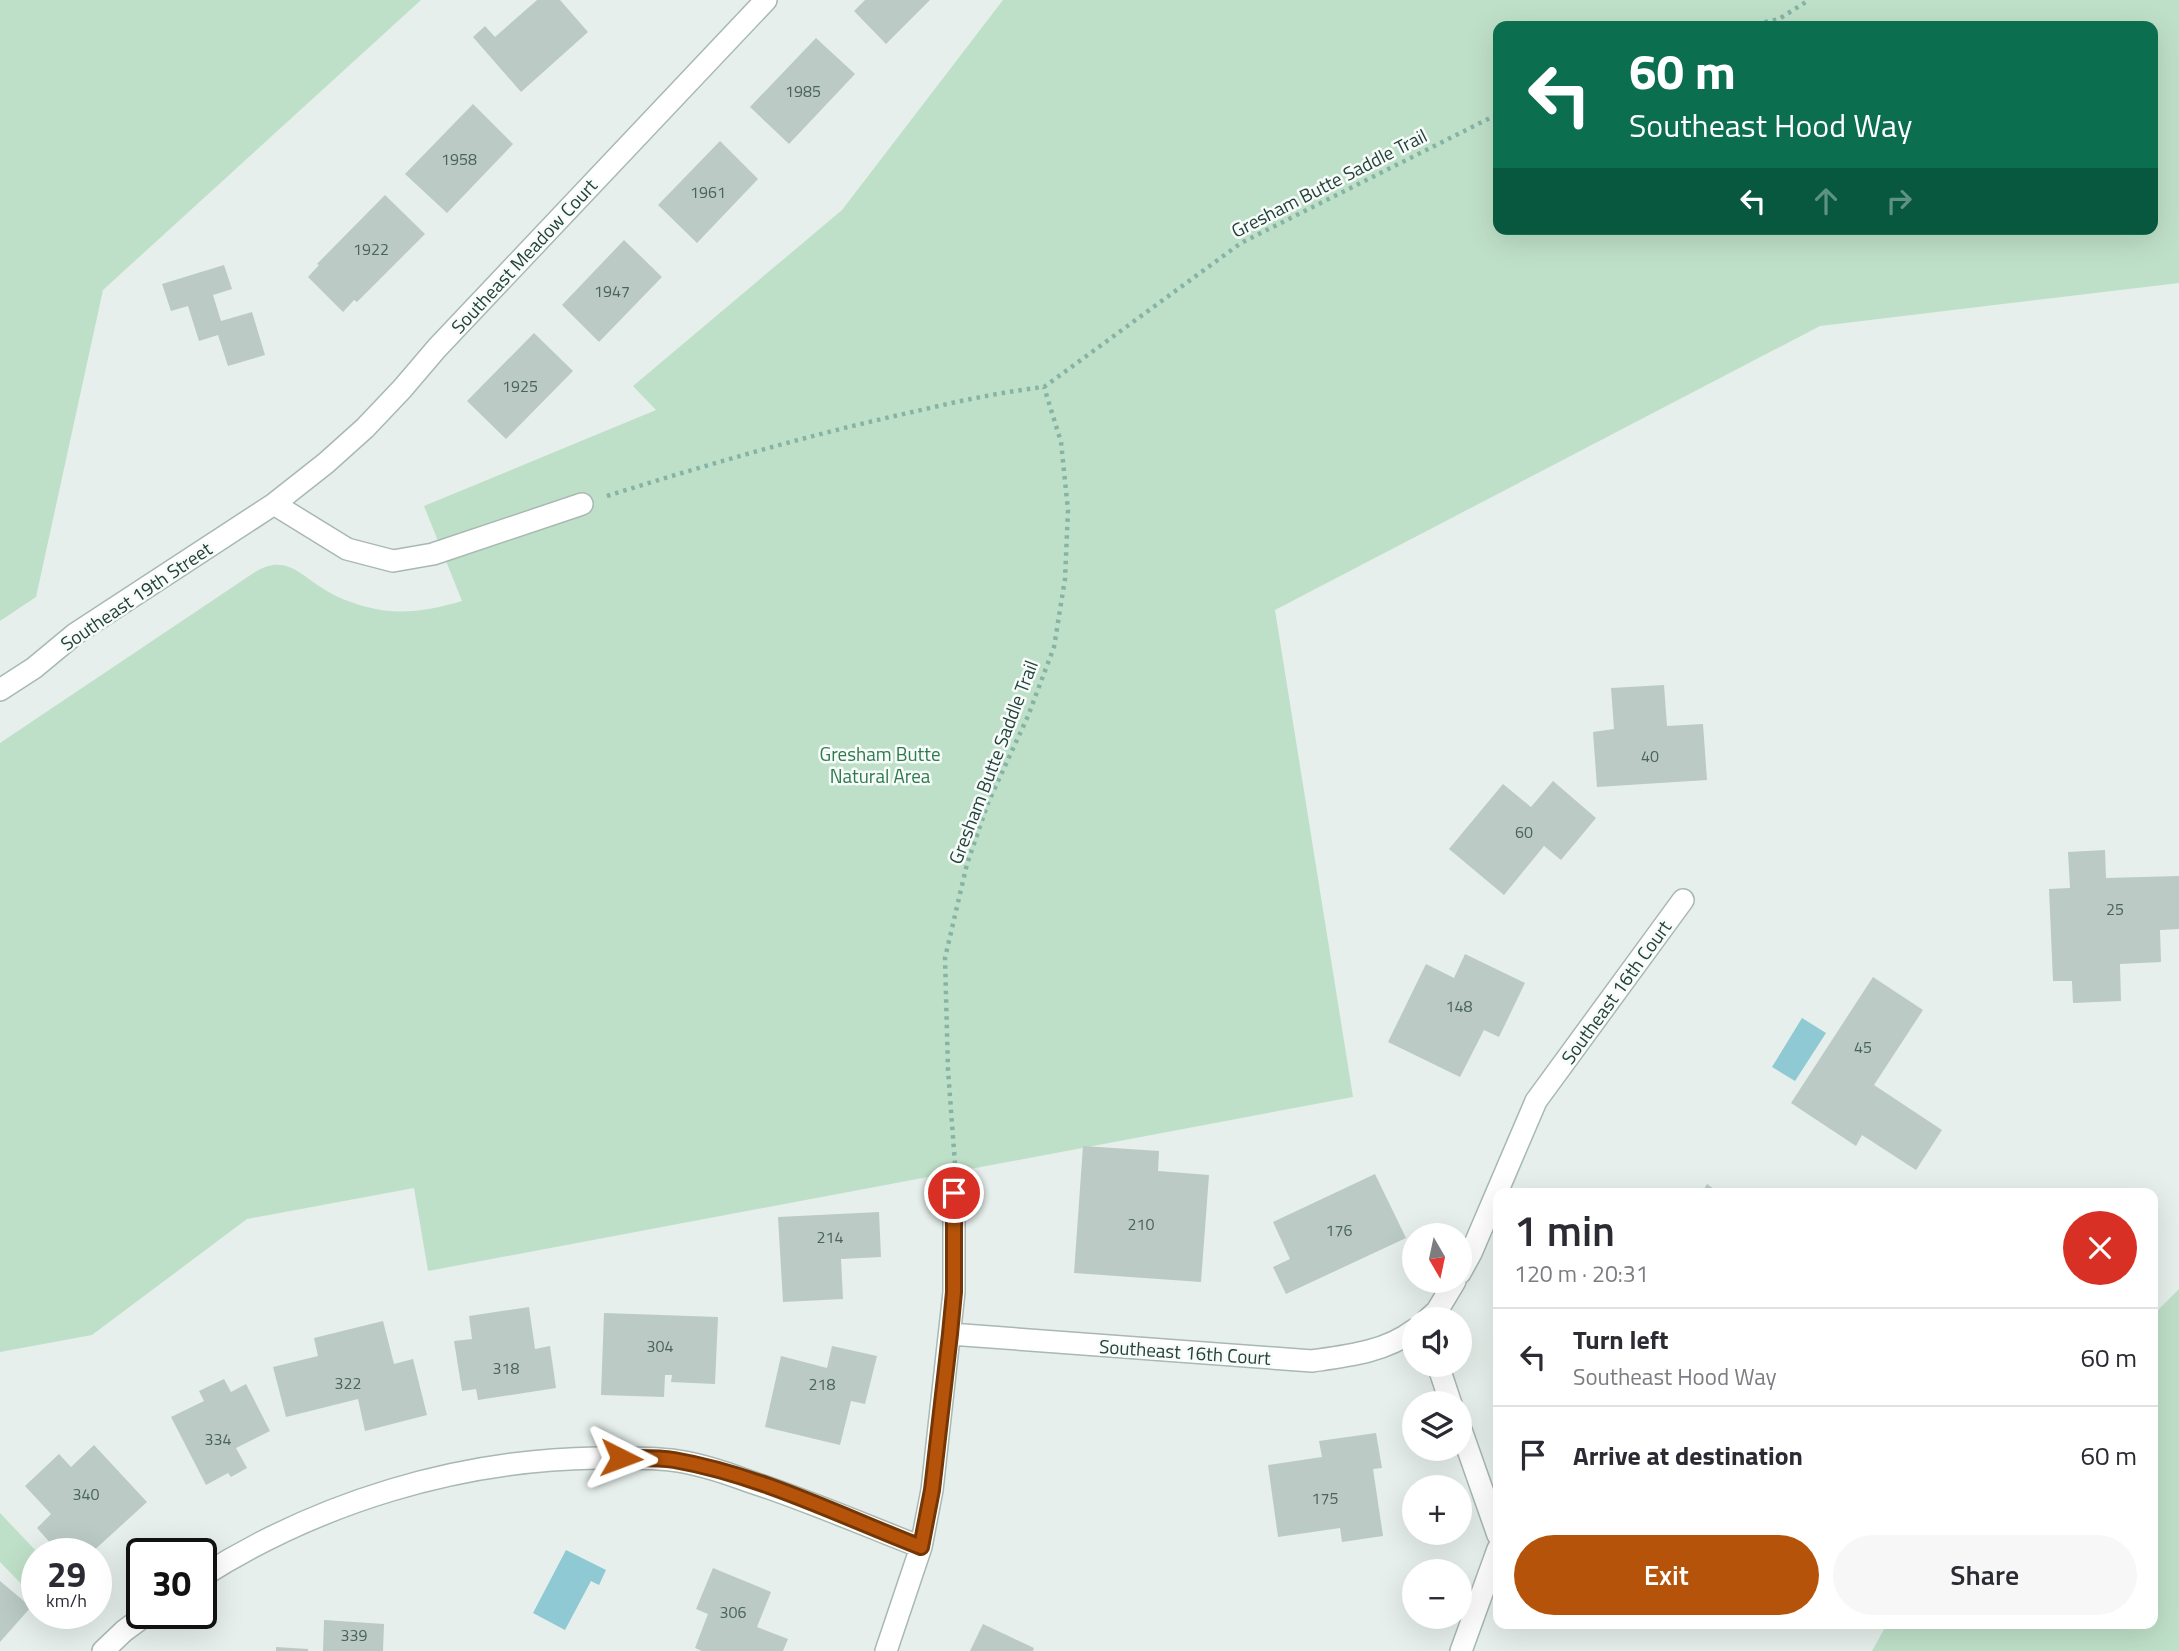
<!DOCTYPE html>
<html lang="en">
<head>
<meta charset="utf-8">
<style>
  body { margin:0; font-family:"Titillium Web",sans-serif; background:#f7f7f7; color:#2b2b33; height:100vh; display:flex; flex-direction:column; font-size:26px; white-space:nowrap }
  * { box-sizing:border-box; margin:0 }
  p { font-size:23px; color:#7c7c81 }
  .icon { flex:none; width:38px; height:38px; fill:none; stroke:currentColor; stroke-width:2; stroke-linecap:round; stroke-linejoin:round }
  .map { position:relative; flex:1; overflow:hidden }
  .side { position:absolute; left:1493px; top:1188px; width:665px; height:441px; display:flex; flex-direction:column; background:#fff; border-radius:14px; box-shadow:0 7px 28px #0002 }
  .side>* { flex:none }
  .top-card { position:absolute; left:1493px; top:21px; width:665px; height:214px; border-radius:14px; box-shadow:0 7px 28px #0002; background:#0b6e4f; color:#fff; overflow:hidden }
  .needle { width:46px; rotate:171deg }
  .buttons { position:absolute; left:1402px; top:1223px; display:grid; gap:14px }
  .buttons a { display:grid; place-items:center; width:70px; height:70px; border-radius:50%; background:#fff; box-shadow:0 7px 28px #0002; font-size:35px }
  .speed { position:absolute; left:21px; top:1538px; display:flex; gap:14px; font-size:35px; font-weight:700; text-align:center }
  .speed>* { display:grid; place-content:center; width:91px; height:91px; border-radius:50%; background:#fff; box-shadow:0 7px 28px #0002; line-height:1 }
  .speed small { font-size:18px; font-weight:400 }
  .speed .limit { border:4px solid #111; border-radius:10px; background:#fff; color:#111 }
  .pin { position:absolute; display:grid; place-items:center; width:60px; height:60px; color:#fff; margin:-30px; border:4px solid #fff; border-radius:50%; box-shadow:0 2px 7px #0007 }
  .me { position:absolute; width:77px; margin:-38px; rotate:93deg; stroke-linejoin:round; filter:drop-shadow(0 0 5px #0008) }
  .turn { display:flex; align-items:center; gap:24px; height:147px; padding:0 21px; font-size:32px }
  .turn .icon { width:91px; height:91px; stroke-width:2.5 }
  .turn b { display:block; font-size:49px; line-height:60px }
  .lanes { display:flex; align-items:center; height:66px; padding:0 21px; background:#0003; justify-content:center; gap:35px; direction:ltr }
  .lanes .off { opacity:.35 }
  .round { display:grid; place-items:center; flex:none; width:74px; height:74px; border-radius:37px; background:#f7f7f7 }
  .overview { display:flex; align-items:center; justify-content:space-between; height:119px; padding:0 21px }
  h1 { font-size:42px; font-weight:600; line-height:52px }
  .button { display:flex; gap:14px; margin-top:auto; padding:14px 21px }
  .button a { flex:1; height:80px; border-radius:42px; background:#b45309; color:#fff; font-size:28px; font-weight:600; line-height:80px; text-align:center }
  .button a+a { background:#f7f7f7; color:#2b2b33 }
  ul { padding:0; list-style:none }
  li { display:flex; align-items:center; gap:21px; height:98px; padding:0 21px; border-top:2px solid #e1e1e2 }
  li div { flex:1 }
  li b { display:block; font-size:26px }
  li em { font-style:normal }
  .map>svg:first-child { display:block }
  .green { fill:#bfe0c8; fill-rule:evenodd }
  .water { fill:#8ec9d4 }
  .building { fill:#bbcac4 }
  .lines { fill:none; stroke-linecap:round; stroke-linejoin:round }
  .minor-casing { stroke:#a8b8b2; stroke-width:24 }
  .path { stroke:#86b3a5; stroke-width:4.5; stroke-dasharray:3.5 5; stroke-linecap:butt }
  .minor { stroke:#fff; stroke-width:21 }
  .route-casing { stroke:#753606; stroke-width:18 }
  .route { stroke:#b45309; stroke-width:12 }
  .labels { text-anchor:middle; stroke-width:5; stroke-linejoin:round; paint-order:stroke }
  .number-label { font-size:16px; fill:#4a645c }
  .street-label { font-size:19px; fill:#24423a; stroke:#f7fbf9 }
  .park-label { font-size:19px; fill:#2d7a4b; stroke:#f7fbf9 }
</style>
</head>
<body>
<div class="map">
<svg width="2179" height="1651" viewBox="0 0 2179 1651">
  <rect width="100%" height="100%" fill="#e6efeb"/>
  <path class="green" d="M0,0h421l-318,290 -67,307 -36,24z
    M1003,0h1176v283l-359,43 -545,284 78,487 -925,174 -14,-83 -167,31 -155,116 -92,17v-609l255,-171c29,-18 44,1 67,16 14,9 29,15 45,19 33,9 64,3 95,-6l-38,-95 232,-96 -23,-24 209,-176zM1498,26h654v203h-654z
    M2179,1289v362h-307l15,-27h265l1,-309z
    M0,1513l39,41h-2v46l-37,-38z"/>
  <path class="water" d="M1802,1018l24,15 -31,48 -23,-14z
    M566,1550l40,20 -7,15 -8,-4 -26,49 -32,-17z"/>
  <path class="building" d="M537,0h23l28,32 -67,60 -48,-55 12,-11 10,11z
    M865,0h65l-44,44 -32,-33z
    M816,38l39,36 -66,70 -39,-37z
    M473,104l40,40 -66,69 -42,-39z
    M720,141l38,38 -61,64 -39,-38z
    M385,195l40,39 -68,68 -3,-2 -11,12 -35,-35 11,-12 -2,-1z
    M624,240l38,37 -63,65 -37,-37z
    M224,265l8,24 -19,6 8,26 31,-9 13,43 -37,11 -10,-31 -19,6 -11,-35 -17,5 -9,-27z
    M534,333l39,38 -67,68 -39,-38z
    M1664,685l3,41 36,-2 4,56 -110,7 -4,-55 21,-3 -3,-41z
    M1553,781l43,37 -35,42 -17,-14 -40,49 -55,-46 54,-65 28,23z
    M2105,850l1,28 73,-2v53l-19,1 1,32 -41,2 1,37 -48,2 -1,-22h-19l-4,-92 21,-1 -2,-36z
    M1465,954l60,29 -26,54 -15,-7 -24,47 -72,-35 38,-78 28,14z
    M1873,977l50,33 -49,75 68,45 -26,40 -54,-35 -6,11 -65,-43z
    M1083,1146l76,5 -1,20 51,4 -8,107 -127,-9z
    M1375,1174l31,64 -120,56 -13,-27 17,-8 -17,-37z
    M1707,1184l14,10h-20z
    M879,1212l2,45 -40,2 2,40 -60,3 -5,-85z
    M529,1307l6,42 15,-3 6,42 -78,12 -2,-11 -14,2 -8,-50 18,-2 -3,-23z
    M604,1313l114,4 -3,67 -44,-2 1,-7h-7l-1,22 -63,-2z
    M383,1321l11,43 19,-5 14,56 -62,16 -7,-32 -72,18 -13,-50 45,-11 -4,-18z
    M832,1346l45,10 -12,48 -14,-3 -11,44 -75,-18 16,-71 46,12z
    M224,1379l7,13 15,-8 24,47 -34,17 11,20 -16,9 -3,-4 -22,12 -35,-68 33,-16 -5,-10z
    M1376,1433l6,35 -9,1 10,67 -41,6 -2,-14 -62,9 -10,-72 54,-8 -3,-16z
    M94,1445l53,57 -57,52h-30l-23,-26 14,-14 -26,-28 34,-32 12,13z
    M713,1568l58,24 -14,35 31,12 -5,12h-81l-7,-3 13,-34 -12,-5z
    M0,1581l31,26 -31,35z
    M324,1620l60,4 -1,27h-60z
    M983,1624l51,24 -1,3h-63z
    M276,1647l32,2v2h-32z"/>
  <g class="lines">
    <g class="minor-casing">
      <path id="minor" d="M274,504l73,45 46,12 40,-7 149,-50
        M0,690l34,-22 41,-34 199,-130 52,-41 39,-35 37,-39 35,-41 329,-348
        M1460,1273l11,-20 65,-152 147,-201
        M1427,1320l10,-9 18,-30
        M950,1334l362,27c35,-5 73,-9 102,-31
        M1438,1365l13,39
        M1460,1427l38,108
        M201,1577c118,-75 257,-117 396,-119 25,0 50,-1 74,2 26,3 53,12 77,21 59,19 116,44 173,66
        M103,1651l21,-20 23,-17
        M886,1651l35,-104 11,-57 22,-198v-99
        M1461,1651l37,-102"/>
    </g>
    <path class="path" d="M1748,26l31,-7 30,-19
      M607,496c102,-32 205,-62 310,-85 42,-10 84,-19 127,-24l197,-144 257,-129
      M955,1164l-7,-94 -3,-112 22,-94 21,-61 40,-87 26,-69 11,-68 3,-69 -7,-68 -17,-55"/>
    <use href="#minor" class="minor"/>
  </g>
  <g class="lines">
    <g class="route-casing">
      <path id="route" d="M621,1458c17,0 36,-1 53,2 86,15 167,56 247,87l11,-57 18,-156 4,-42v-99"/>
    </g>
    <use href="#route" class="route"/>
  </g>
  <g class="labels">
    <g class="number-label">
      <text x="803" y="97">1985</text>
      <text x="459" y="165">1958</text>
      <text x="708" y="198">1961</text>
      <text x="371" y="255">1922</text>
      <text x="612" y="297">1947</text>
      <text x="520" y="392">1925</text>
      <text x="1650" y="762">40</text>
      <text x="1524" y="838">60</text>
      <text x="2115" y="915">25</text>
      <text x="1459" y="1012">148</text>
      <text x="1863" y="1053">45</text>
      <text x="1141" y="1230">210</text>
      <text x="1339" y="1236">176</text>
      <text x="830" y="1243">214</text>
      <text x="660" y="1352">304</text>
      <text x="506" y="1374">318</text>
      <text x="348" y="1389">322</text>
      <text x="822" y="1390">218</text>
      <text x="218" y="1445">334</text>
      <text x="86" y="1500">340</text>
      <text x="1325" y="1504">175</text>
      <text x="733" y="1618">306</text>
      <text x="354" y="1641">339</text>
    </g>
    <g class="street-label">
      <text transform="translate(1329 183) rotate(-27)" y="7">Gresham Butte Saddle Trail</text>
      <text transform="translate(524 256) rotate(-47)" y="7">Southeast Meadow Court</text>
      <text transform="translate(136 596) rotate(-34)" y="7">Southeast 19th Street</text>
      <text transform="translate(993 762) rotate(-69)" y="7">Gresham Butte Saddle Trail</text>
      <text transform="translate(1616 992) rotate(-54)" y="7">Southeast 16th Court</text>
      <text transform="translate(1185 1352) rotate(4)" y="7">Southeast 16th Court</text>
    </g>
    <g class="park-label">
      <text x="880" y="761">Gresham Butte<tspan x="880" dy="22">Natural Area</tspan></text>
    </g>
  </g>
</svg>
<div class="buttons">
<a><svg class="needle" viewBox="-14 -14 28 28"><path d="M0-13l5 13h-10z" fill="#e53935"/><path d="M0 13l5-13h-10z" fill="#7c7c81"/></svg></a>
<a><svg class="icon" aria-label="sound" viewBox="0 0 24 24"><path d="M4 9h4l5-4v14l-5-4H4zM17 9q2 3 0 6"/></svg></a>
<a><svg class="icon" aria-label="layers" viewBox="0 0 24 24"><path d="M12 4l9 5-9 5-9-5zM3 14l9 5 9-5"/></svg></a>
<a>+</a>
<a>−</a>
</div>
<div class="speed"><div>29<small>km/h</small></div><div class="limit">30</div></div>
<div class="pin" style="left:954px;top:1193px;background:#d93025"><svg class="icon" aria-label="arrive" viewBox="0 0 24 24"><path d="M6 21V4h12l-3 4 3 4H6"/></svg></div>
<svg class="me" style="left:621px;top:1458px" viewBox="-20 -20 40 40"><path d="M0-17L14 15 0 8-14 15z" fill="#b45309" stroke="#fff" stroke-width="4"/></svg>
<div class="top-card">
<div class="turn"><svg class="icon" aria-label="left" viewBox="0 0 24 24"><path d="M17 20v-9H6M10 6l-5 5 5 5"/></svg><div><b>60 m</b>Southeast Hood Way</div></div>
<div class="lanes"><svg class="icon" aria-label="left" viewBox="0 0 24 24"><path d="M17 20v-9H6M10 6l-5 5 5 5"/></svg><svg class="icon off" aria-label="ahead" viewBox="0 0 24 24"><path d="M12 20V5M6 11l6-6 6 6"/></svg><svg class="icon off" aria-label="right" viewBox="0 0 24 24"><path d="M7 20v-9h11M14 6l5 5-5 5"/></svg></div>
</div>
<section class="side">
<div class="overview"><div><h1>1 min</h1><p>120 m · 20:31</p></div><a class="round" style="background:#d93025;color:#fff"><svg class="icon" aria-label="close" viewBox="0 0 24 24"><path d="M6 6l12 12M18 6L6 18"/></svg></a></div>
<ul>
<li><svg class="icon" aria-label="left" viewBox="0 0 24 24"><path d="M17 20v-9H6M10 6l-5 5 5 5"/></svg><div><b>Turn left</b><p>Southeast Hood Way</p></div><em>60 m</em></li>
<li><svg class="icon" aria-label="arrive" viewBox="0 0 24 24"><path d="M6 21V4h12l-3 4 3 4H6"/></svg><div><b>Arrive at destination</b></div><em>60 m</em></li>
</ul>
<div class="button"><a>Exit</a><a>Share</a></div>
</section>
</div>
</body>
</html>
